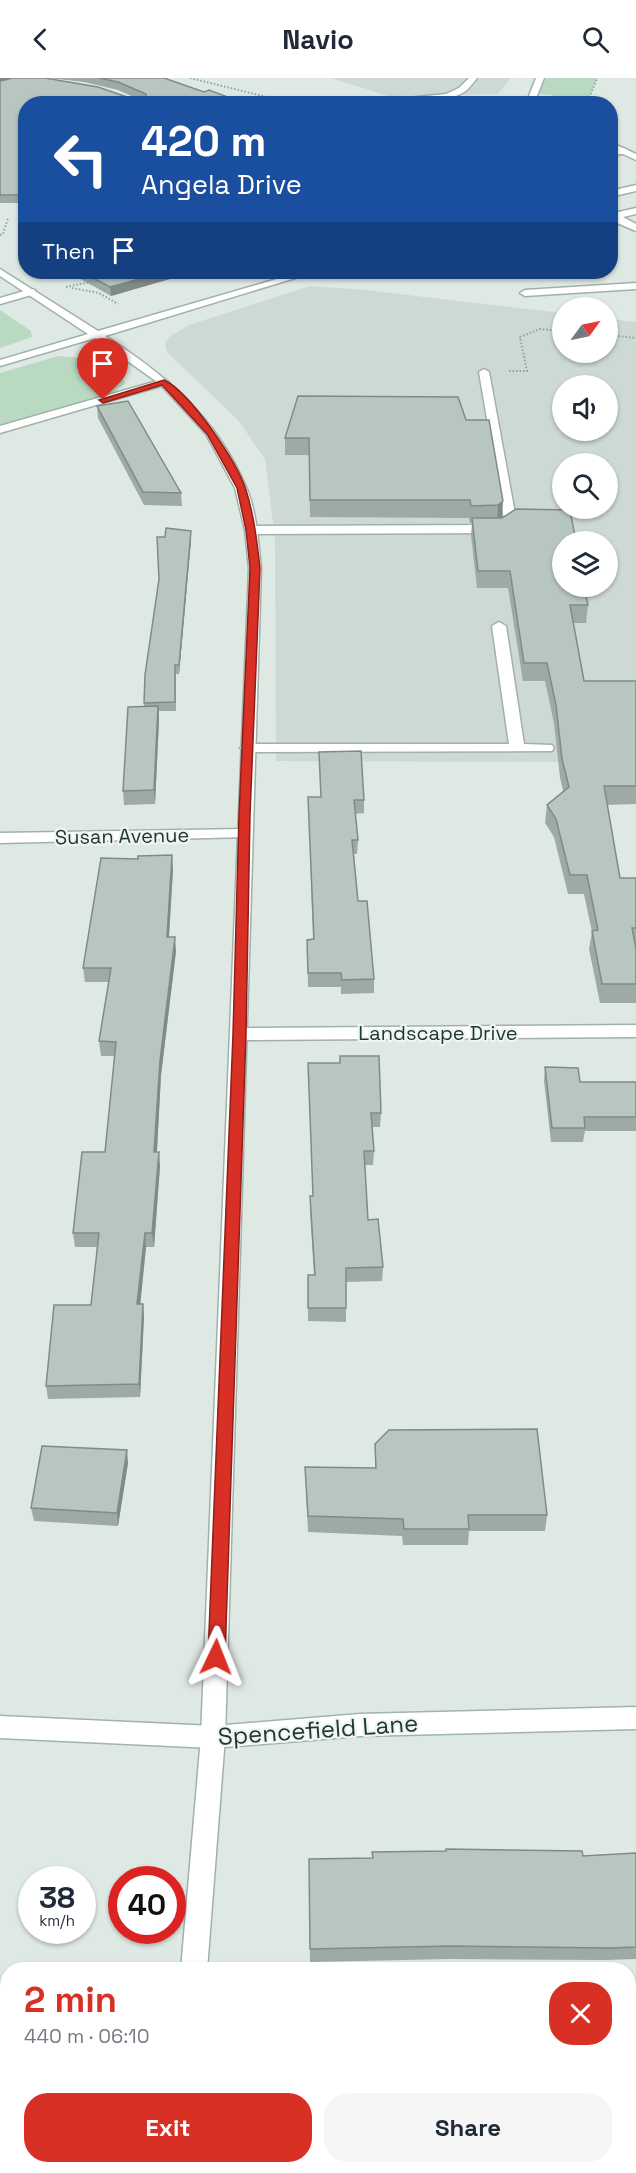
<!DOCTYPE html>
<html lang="en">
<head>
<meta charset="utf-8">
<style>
  body { margin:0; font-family:"Space Grotesk",sans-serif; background:#f6f6f7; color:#1f2937; height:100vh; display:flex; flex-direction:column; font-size:22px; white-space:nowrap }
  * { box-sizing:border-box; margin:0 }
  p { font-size:20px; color:#747a83 }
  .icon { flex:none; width:33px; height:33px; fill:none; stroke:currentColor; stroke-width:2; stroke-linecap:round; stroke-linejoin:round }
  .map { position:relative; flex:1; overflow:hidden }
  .details { position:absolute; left:0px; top:1884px; width:636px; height:212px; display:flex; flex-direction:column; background:#fff; border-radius:24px 24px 0 0; box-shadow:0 2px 4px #0004 }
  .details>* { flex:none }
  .top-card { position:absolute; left:18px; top:18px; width:600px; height:183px; border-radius:24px; box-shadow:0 2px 4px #0004; background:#1a4fa0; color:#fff; overflow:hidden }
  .needle { width:39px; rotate:57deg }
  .tools { position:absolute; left:552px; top:219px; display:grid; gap:12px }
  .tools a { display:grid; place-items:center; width:66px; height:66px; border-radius:50%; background:#fff; box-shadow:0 2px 4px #0004; font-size:30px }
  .speed { position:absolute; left:18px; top:1788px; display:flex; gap:12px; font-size:30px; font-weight:700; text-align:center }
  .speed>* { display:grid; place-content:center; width:78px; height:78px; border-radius:50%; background:#fff; box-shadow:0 2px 4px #0004; line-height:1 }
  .speed small { font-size:15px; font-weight:400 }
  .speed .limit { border:9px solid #d22; background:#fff; color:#111 }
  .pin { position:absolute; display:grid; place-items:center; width:51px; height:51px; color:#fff; margin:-62px -26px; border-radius:50% 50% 50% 0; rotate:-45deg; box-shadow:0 0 6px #0007 }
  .pin .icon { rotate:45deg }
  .me { position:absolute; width:66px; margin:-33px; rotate:2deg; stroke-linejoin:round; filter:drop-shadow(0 0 4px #0008) }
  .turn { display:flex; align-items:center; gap:21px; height:126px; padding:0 24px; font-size:27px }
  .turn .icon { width:78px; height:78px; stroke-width:2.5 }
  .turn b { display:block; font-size:42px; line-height:51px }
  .then { display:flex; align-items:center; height:57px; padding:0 24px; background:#0003; gap:12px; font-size:22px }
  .round { display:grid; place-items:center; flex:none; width:63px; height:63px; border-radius:24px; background:#f6f6f7 }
  .head { display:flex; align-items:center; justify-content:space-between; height:102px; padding:0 24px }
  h1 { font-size:36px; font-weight:800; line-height:45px; color:#d93025 }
  .button { display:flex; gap:12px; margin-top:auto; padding:12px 24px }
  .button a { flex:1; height:69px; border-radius:24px; background:#d93025; color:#fff; font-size:24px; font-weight:800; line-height:69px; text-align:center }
  .button a+a { background:#f6f6f7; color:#1f2937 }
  header { display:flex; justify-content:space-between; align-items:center; height:78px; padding:0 24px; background:#fff; font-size:27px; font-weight:800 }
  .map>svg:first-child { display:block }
  .built { fill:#cdd9d3; fill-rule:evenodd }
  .green { fill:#b9d9c1 }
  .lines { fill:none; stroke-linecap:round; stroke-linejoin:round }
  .service-casing { stroke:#a2b0ab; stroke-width:3 }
  .minor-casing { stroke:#a2b0ab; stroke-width:3 }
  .tertiary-casing { stroke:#a2b0ab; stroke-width:3 }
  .secondary-casing { stroke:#9fb4ac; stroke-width:3 }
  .path { stroke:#82aa9c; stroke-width:2; stroke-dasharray:1.5 2; stroke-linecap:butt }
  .service { fill:#fff; fill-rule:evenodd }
  .minor { fill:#fff; fill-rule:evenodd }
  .tertiary { fill:#fff; fill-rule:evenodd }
  .secondary { fill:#fff; fill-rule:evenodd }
  .wall { fill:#9eaaa5 }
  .shaded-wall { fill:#818b86 }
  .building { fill:#b8c6c0; stroke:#818b86; stroke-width:1.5 }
  .route { fill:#d93025; stroke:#8d1f18; stroke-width:1.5 }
  .labels { text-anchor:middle; stroke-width:4.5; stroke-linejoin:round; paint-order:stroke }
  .street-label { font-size:20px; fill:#213731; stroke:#eff6f2 }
  .near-street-label { font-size:24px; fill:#213731; stroke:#eff6f2 }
</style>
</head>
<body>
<header><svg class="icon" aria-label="back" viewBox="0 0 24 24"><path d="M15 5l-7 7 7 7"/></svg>Navio<svg class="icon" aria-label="search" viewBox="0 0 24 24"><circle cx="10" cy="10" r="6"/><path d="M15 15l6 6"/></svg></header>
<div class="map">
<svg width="636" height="2095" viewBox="0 0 636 2095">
  <rect width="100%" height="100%" fill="#dfe9e4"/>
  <path class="built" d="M331,0h180l-13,16 -110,2z
    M310,208l55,4 197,23v39h46v-33l28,3v440l-360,-1 -1,-223 -10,-79 -27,-39 -71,-68 -2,-8 4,-7 20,-12zM562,308h46v44h-46zM562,386h46v44h-46zM562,464h46v44h-46z"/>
  <path class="green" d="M540,0h57l-10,25h-26l-9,-8 -15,-1z
    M326,194h78l-14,3 -79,4 -3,-2z
    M0,232l31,21 1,6 -32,11z
    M58,278c39,3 39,1 68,27l-14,10 -112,33v-53z
    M629,2059l7,1v35h-399v-7h391z"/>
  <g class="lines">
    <g class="service-casing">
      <path id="service" d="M624,70l4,3 -1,2 -17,3v-6z
        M636,205v6l-111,7 -5,-3 5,-3z
        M484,291l5,3 27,147 -5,9 -10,5 -250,1 -6,-4 6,-4 247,-1 6,-6 -25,-147z
        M499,544l7,4 18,118 28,1 2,3 -2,3 -305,1 -7,-4 7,-4h262l-17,-118z"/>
    </g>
    <g class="minor-casing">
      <path id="minor" d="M469,0h8c-4,5 -8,11 -13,14 -22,14 -87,12 -114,12l96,-10 13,-6z
        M536,0h8l-7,18 6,8h-9l-5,-8z
        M610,64l26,12v6l-26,-12z
        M636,130v6l-13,3 13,7v7l-26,-11v-6z
        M31,211l4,1v4l-35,10v-6z
        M164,301l5,3 -1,2 -168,49v-7z
        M244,751l8,5 -3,3 -249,6v-10z
        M636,947v12l-396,3 -6,-2 -3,-4 3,-4 6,-2z"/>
    </g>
    <g class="tertiary-casing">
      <path id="tertiary" d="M636,107v6l-26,6v-6z
        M0,191l98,62 203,-59h14l-210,64c61,39 112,82 141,151 11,25 12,55 15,81l-36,1169 -18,233h-26l20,-233 48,-1169 -4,-38 -10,-42 -29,-54 -46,-50 -65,-46 -95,28v-6l88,-26 -88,-58z
        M164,2088h28v7h-28z"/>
    </g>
    <g class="secondary-casing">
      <path id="secondary" d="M636,1629v22l-276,7 -147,12 -213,-10v-22l213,10 147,-12z"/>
    </g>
    <path class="path" d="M190,0l105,26
      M587,26l10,-26
      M0,157l3,-1 5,-16
      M332,200l61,-2 18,-4
      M66,209l24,-5
      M72,210l27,5 19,11
      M608,257l28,3
      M509,293h18l-7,-34 20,-8 22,2"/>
    <use href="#service" class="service"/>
    <use href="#minor" class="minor"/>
    <use href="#tertiary" class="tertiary"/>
    <use href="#secondary" class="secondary"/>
  </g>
  <path class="wall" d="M0,0l130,20h6l-18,-8 -34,-8 -35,-4h115l40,14 34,9 21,2 32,1h-265v99h-26z
    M68,194h126l-83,24z
    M97,328l84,87 1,13 -38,-1 -46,-87z
    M466,342h23l13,98 86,87 -2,18h-13l11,58h52v123l-29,1 13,73h16v125h-36l-11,-54 3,-17 -8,-38h-16l-14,-57 -9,-14 2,-18 16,-14 -3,-14 -6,-54 -9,-42h-22l-15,-93h-31l-6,-53 1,-12h-2l-1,-5 -159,-1 -1,-62h-24v-17z
    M191,453v9l-12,134h-3v37h-17v9l-4,84 -31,1 -1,-14 21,-84v-4l21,-166z
    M319,674l45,48v13l-9,1 3,26 -1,14h-3l4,47 16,78v14l-33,1v-7h-33l-1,-47 6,-1 -5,-142h13z
    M173,791l-4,68 7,14 -15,124 -4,77 3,14 -6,81h-8l-6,57 4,13 -4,80 -92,2 -2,-13 45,-81 6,-58h-22l-2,-14 32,-81 10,-96h-14l-2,-15 10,-59h-24l-2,-14z
    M308,985l73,50 -1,14h-8l2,24 -1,14h-8l3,55 15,47 -1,14 -36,1v40l-38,-1v-46h6l-4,-65v-14h3z
    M545,989l35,15h56v49h-51l-2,11h-32l-7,-61z
    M375,1366l172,71 -2,16h-76l-1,14h-65l-1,-9 -94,-4 -3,-65 70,1z
    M128,1385l-10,63 -84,-5 -3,-13z
    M636,1775v106l-30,1 -157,-1 -139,3 -1,-103 274,-3z"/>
  <path class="shaded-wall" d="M0,0h11l-11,4z
    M164,194h30l-83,24 -1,-9z
    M503,423l-1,17 -5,5 1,-18z
    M191,453v9l-12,134v-9z
    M158,628l1,14 -4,84 -1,-14z
    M172,777l1,14 -5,82 -1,-14z
    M175,859l1,14 -15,124 -5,91 -2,-14 6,-91z
    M159,1074l1,14 -6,81 -2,-14z
    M145,1155l1,14 -7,70 -2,-13z
    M143,1226l1,13 -4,80 -1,-13z
    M127,1372l1,13 -10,63 -1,-13z"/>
  <path class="building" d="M13,0h32l53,9 32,11h16v-4l-28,-12 -19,-4h65l40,14 5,-2 29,11 11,-3 10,5 21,-5 11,6h-265v91h-26v-114z
    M82,194h82l-54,15z
    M298,318l160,1 8,23h23l14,81 -5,4 -27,1 -1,-6h-160l-1,-62h-24z
    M128,323l53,92 -38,-1 -46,-86z
    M516,431l54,1 6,32h-14v44h22l4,19h-18l14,76h52v105h-32l16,92h16v50h-4l4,21v35h-34l-10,-53 6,-1 -11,-55h-17l-14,-56 -9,-14 22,-18 -7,-28 -6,-54 -9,-42h-23l-14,-92h-32l-6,-53h30z
    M166,450l25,3 -12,134h-4v37l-31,1 1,-28 14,-96 -2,-42h8z
    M158,628l-4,84 -31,1 5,-84z
    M361,673l3,49h-10l4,40h-6l6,61h9l7,78 -32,1 -1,-7h-33l-1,-33 7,-1 -6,-142h13l-2,-45z
    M172,777l-5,82h8l-15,124 -6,91h5l-7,81h-7l-8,71h6l-4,80 -93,2 8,-81h37l8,-72h-26l9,-81h23l11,-110 -17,-1 12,-73h-28l18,-110 37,1v-3z
    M340,978h39l2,57h-10l3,38h-10l4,69 10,-1 5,48 -37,1v40h-38v-33h7l-5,-79h3l-5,-133h32z
    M545,989l33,1 2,14h56v35h-52l1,11h-33z
    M537,1351l10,86h-79l1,14h-65l-1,-10 -95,-3 -3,-49 71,1 -1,-24 14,-14z
    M42,1368l85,4 -10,63 -86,-5z
    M446,1771l136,2 1,5 53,-3v94l-26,1 -159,-2 -141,3 -1,-90 64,-1 -1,-6 74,-1z"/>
  <path class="route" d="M164,302c26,12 73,82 82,110 8,25 11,52 14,78l-10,247 -4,219 -21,623 -3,6 -6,2 -6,-2 -2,-6 25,-623 6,-219 11,-247 -4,-38 -9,-42 -30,-54 -45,-49 -59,18 -4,-3z"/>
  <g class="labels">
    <g class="street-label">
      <text transform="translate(122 758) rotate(-1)" y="7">Susan Avenue</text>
      <text x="438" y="962">Landscape Drive</text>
    </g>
    <g class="near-street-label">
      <text transform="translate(318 1652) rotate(-4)" y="8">Spencefield Lane</text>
    </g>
  </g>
</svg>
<div class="tools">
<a><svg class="needle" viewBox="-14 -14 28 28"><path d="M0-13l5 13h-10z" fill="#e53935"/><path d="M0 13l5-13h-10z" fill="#747a83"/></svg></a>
<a><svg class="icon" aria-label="sound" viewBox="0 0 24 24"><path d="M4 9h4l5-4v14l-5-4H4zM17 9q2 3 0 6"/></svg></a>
<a><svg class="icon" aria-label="search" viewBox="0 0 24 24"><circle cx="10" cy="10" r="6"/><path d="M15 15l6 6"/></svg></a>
<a><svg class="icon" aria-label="layers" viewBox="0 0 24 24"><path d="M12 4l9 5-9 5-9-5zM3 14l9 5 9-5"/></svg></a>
</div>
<div class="speed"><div>38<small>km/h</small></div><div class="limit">40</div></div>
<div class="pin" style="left:103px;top:322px;background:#d93025"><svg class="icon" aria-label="arrive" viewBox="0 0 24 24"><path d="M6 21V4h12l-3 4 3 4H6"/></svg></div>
<svg class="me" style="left:216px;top:1579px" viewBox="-20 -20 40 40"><path d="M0-17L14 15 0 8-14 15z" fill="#d93025" stroke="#fff" stroke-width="4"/></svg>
<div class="top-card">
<div class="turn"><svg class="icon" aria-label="left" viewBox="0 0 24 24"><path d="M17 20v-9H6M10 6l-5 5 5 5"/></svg><div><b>420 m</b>Angela Drive</div></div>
<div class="then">Then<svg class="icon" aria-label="arrive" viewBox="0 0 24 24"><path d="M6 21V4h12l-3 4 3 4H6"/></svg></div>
</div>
<section class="details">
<div class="head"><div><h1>2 min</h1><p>440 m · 06:10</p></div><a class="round" style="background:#d93025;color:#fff"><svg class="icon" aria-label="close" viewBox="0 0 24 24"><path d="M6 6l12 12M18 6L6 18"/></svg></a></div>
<div class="button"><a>Exit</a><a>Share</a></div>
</section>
</div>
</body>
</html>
